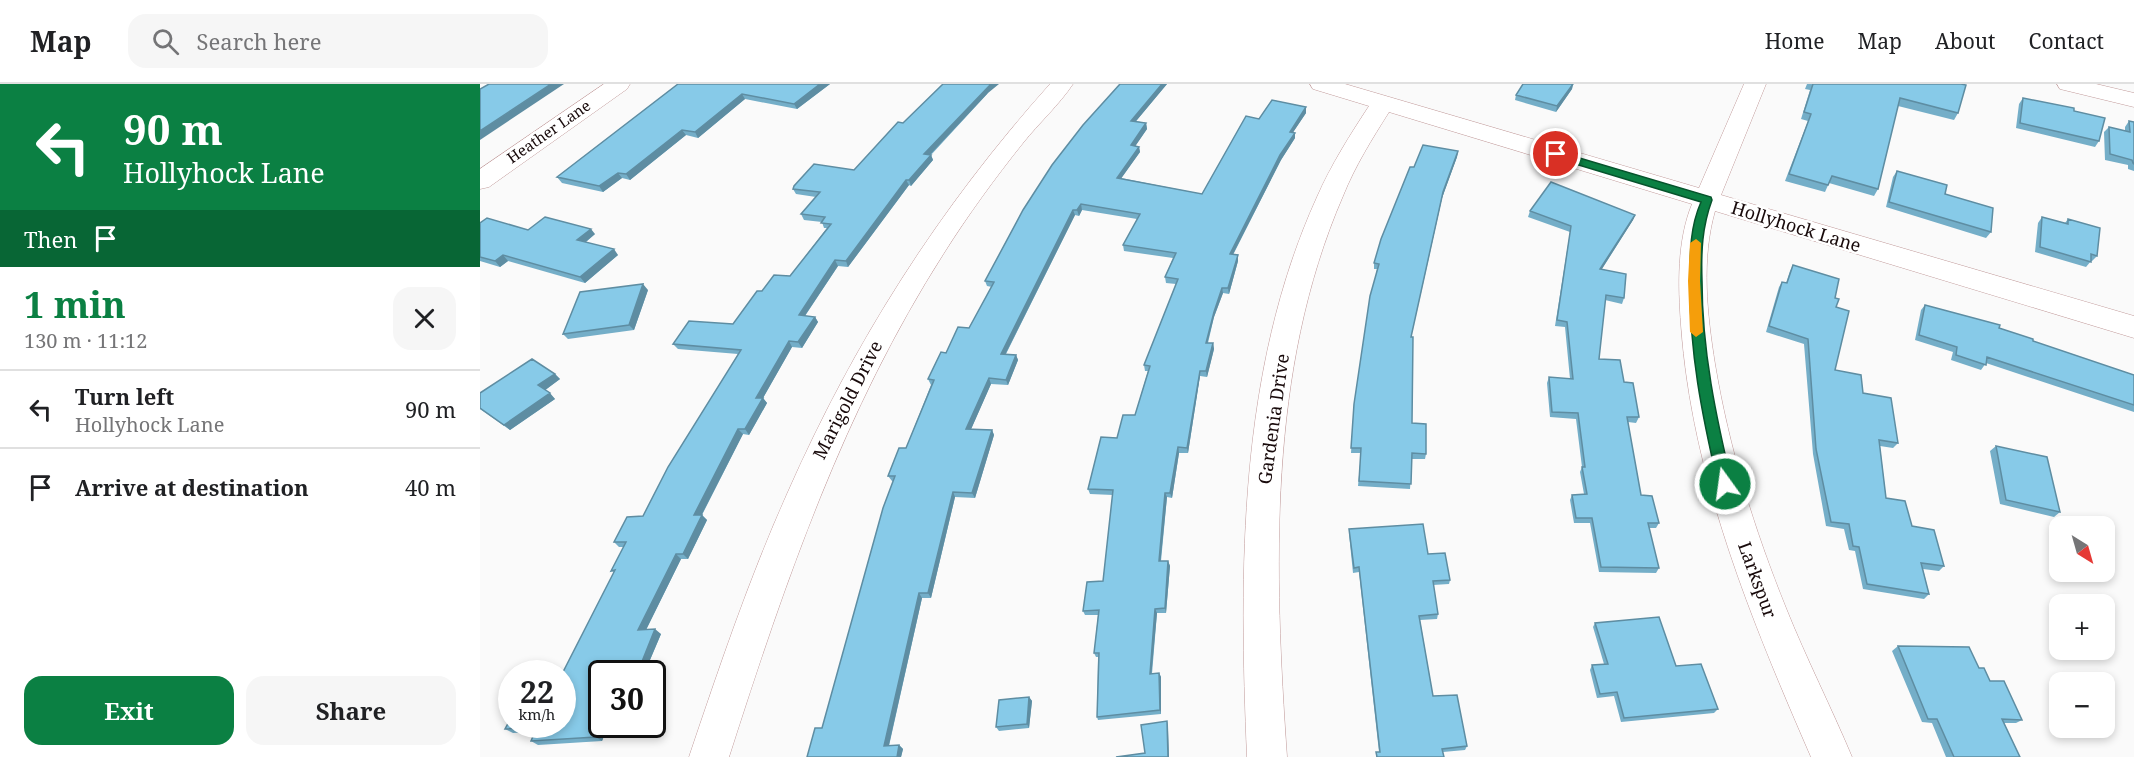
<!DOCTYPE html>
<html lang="en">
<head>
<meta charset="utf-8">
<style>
  body { margin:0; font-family:"Noto Serif",serif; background:#f6f6f6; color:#202124; height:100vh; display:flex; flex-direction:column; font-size:22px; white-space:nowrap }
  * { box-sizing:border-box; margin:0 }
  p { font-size:20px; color:#757577 }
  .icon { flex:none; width:33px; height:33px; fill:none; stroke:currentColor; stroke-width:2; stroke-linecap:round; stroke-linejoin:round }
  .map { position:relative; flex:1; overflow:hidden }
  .sheet { display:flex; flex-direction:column; background:#fff; width:480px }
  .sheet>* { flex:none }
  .banner { background:#0b8043; color:#fff; overflow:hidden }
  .needle { width:39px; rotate:143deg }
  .tools { position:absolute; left:1569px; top:432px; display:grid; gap:12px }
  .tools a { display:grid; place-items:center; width:66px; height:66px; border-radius:12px; background:#fff; box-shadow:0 3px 9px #0003; font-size:30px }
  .speed { position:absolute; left:18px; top:576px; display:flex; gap:12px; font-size:30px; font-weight:700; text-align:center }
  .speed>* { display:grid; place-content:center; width:78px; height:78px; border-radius:50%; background:#fff; box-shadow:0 3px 9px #0003; line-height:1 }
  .speed small { font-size:15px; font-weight:400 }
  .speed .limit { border:3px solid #111; border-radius:9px; background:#fff; color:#111 }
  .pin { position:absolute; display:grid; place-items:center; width:51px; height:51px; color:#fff; margin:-26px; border:3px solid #fff; border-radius:50%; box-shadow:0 2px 6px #0007 }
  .me { position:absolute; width:66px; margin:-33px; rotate:346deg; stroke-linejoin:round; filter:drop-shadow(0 0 4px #0008) }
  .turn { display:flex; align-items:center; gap:21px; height:126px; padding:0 24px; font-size:27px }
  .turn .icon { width:78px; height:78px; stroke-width:2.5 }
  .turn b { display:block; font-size:42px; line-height:51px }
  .then { display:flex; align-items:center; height:57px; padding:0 24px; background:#0003; gap:12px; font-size:22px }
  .round { display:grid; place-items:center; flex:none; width:63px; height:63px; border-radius:18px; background:#f6f6f6 }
  .head { display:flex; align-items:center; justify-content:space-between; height:102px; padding:0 24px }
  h1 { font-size:36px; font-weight:700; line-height:45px; color:#0b8043 }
  .primary-button { display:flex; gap:12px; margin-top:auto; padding:12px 24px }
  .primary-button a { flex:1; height:69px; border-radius:18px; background:#0b8043; color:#fff; font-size:24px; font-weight:700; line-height:69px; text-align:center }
  .primary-button a+a { background:#f6f6f6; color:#202124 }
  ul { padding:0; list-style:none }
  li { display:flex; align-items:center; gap:18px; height:78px; padding:0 24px; border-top:2px solid #e0e0e0 }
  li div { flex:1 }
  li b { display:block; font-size:22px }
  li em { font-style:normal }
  header { display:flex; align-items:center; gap:36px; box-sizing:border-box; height:84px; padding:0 30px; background:#fff; border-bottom:2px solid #e0e0e0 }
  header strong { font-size:28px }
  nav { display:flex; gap:33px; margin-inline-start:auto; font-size:21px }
  .search { width:420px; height:54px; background:#f6f6f6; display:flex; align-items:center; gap:15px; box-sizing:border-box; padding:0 21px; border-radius:18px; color:#757577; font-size:22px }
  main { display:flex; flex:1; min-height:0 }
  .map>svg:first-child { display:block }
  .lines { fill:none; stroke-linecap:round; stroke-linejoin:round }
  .minor-casing { stroke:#c29b9b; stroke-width:1 }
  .minor { fill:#fff; fill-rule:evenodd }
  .wall { fill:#74aec8 }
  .shaded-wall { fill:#5e8da2 }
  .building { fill:#87cae8; stroke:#5e8da2; stroke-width:1.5 }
  .route { fill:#0b8043; stroke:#07532c; stroke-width:1.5 }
  .slow { fill:#f59e0b }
  .labels { text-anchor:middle; stroke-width:5; stroke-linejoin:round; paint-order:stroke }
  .far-street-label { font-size:15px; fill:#180a0b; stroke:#fff }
  .street-label { font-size:18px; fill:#180a0b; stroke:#fff }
</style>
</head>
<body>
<header>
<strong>Map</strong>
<div class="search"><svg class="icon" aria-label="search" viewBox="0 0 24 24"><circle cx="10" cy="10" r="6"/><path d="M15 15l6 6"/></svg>Search here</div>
<nav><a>Home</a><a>Map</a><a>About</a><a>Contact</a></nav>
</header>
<main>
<section class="sheet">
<div class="banner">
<div class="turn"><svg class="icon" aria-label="left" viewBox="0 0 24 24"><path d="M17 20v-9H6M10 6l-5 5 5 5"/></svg><div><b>90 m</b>Hollyhock Lane</div></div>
<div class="then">Then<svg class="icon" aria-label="arrive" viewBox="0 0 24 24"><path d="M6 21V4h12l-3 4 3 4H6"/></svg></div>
</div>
<div class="head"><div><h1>1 min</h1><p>130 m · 11:12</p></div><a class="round"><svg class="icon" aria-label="close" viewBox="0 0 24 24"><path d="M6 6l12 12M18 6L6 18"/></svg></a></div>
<ul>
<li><svg class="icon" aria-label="left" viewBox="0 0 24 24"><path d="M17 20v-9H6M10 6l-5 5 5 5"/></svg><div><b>Turn left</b><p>Hollyhock Lane</p></div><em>90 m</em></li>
<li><svg class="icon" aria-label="arrive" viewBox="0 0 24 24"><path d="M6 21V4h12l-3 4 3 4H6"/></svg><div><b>Arrive at destination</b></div><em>40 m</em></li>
</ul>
<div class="primary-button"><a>Exit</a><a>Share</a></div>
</section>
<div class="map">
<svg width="1654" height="673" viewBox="0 0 1654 673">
  <rect width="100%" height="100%" fill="#fafafa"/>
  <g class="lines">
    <g class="minor-casing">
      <path id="minor" d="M124,0h26l-3,5 -138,98 -9,2v-20z
        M570,0h23c-14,21 -34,39 -50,59 -28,35 -55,72 -79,110 -100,156 -159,329 -215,504h-40c30,-89 60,-178 98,-263 67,-152 152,-286 263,-410z
        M830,0h35l354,104 45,-104h22l-45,111 413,121v22l-419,-127c-14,49 -8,103 0,153 14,84 39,165 71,244 20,50 45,99 66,149h-41c-60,-138 -119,-280 -130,-432 -3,-40 -4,-84 11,-121l-303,-92c-17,27 -34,54 -46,84 -76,175 -69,375 -56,561h-40c-8,-187 -9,-386 70,-560 14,-32 33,-62 52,-91l-56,-17z
        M1577,0h39l38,9v14l-74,-18z"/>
    </g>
    <use href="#minor" class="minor"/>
  </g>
  <path class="wall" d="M198,0h152l-33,25 -52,-10 -47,39 -12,-3 -56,45 -8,-2 -19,14 -41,-9 -5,-6z
    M640,0h47l-31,37 10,2 1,6 -12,17 4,1 1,5 -19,26 81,16 44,-78 13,3 13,-19 34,7v6l-13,19 2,1v5l-14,22 -48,95h5v6l-9,33 -6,-1 -9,24 -6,26h5l1,6 -7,28 -7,-1 -12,77h-9l-7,45 -5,-1 -6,64h7l2,5 -4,47h-9l-5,61 7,-1 2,4v37l-63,6 -1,-3 1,-60h-2l-2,-4 4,-38h-13l-2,-4 4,-29 16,-1 10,-86 -23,-1 -2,-5 13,-52 16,1 6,-23h12l13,-44h-3l-1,-6 32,-81 -10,-1 -1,-6 8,-19 -49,-7 -1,-6 14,-26 -55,-9 -3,6 -4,-1 -69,139 10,1 2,5 -10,25 -17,-1 -20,45 21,1 2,5 -19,63 -20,-1 -24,101h-9l-33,148 10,-1 4,4 -2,8h-94l8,-29h7l61,-220 10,-27h-1l-4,-5 11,-28h7l25,-63 -3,-6 13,-27 5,1 12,-26 11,1 23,-41 -5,-1 -2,-5 38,-71 29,-45 31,-40z
    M1093,0l-1,5 -16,23 -41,-12 1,-5z
    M1327,0h154l-3,29 -4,7 -56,-14 -20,83 -4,7 -45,-13 -4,9 -40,-11 23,-60 -7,-2 9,-29 -5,-1z
    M508,9l-57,62 2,5 -22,26 -2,-1 -61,82 -10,-1 -33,50 10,1 3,5 -16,26 -10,-1 -29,51 4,5 -18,32 -6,-1 -41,81 5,5 -19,39h-7l-35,71 15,4 -17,40h-42v50h7l-7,17 -64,4 -7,-4 4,-9 -22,1 -8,-4 57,-5 52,-152 -3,-1 13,-24h-5l-5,-5 29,-26 95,-162 -60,-5 -5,-5 60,-20 29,-33 28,-15 37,-48h-3l-2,-6 -18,-2 -3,-6 15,-17 -20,-3 -3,-5 61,-19 49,-47z
    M1543,14l51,13 25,30 -4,6 -79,-19 3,-24z
    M1649,37l5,1v49l-6,-2v-4l-23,-5 -1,-28 5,-5 16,4v-4z
    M978,67l-1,6 -15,41 -31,139 1,86 14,31 -1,5h-13l-2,30 -52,-3 3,-33h-10l3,-49 23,-135h-3v-6l40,-96z
    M1417,87l48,23 46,38 -5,6 -100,-31 7,-30z
    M1050,127l105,4 -2,5 -31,49 22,29 -2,6 -17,-4 -6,59 25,23 15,35 -3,6 -8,-1 13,73 18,28 -3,5h-7l10,40 -3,5 -57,-1 -9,-49h-16l-4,-23 2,-5 12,-1 -4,-22 2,-5 -6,-48 -26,-2 -3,-34 2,-6 21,2 -5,-52 -10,-1 15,-94 -42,-15z
    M1562,133l23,6 3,-4 29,37 -5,5h-1l-5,6 -51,-15 3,-29z
    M0,139l48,7 67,4 -9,8 32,13 -33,28 -77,-22 -8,6 -20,-6z
    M1313,181l42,33 1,9 -1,63 28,23 35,50 -5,5 -13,-2 6,52 26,28 32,40 -5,5 -16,-2 6,25 -5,5 -61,-10 -8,-38 -6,-1 -5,-21 -18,-3 -13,-72 -9,-110 -38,-12 13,-45 3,-5 4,1 4,-12z
    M168,206l-14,40 -66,9 -5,-5z
    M1445,221l74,23 34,13 101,34v37l-148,-49 -5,7 -30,-10 2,-8 -38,-12 6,-30z
    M75,290l5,5 -15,11 10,9 -45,31 -30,-21v-16z
    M1516,362l64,66 -6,5 -54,-13 -10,-53z
    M869,445l79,25 22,26 -1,4 -16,1 5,29 -1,5 -17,1 13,76 34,50 -2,4 -22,2 1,5h-68v-5h3l-20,-180 -6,1 -4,-39z
    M1115,539l81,43 42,43 -4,4 -93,9 -7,-26 -17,2 -7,-28 2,-5 12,-1 -11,-37z
    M1418,562l81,22 43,52 -6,3h-12l16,34h-74l-14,-34 -10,-1 -30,-71z
    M549,613l3,4 -3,27 -30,3 -3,-4z"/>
  <path class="shaded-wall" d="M71,0h13l-84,56v-9z
    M340,0h10l-33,25 -3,-5z
    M511,0h8l-11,9 -62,66 -2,-5z
    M682,0h5l-35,42 -1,-5z
    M1093,0l-1,5 -16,23 1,-6z
    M262,10l3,5 -47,39 -3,-6z
    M826,23v6l-16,24v-5z
    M666,39l1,6 -15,22 -1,-6z
    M202,46l4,5 -56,45 -4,-6z
    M815,49v5l-14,22 -51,100v-6l50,-99z
    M659,63l1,5 -22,31 -1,-5z
    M978,67l-1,6 -15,41 -32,145 33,-151z
    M451,71l2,5 -22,26 -2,-6z
    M138,89l4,5 -19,14 -4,-6z
    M426,96l3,5 -61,82 -2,-6z
    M601,120l1,6 -3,6 -2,-6z
    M593,126l2,5 -72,144 -2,-5z
    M1155,131l-2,5 -35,55 2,-6z
    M111,145l4,5 -13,11 -5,-5z
    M134,165l4,6 -33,28 -5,-6z
    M23,171l5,6 -8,6 -5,-6z
    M758,171v6l-9,33 -1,-6z
    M355,176l3,6 -36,54 -3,-5z
    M163,200l5,6 -14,40 -5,-5z
    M742,204l1,5 -9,24 -8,31v-5l8,-31z
    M335,233l3,5 -16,26 -4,-6z
    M309,257l3,6 -29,51 4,5 -18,32 -4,-6 11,-31z
    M733,259l1,6 -7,28 -1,-6z
    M536,271l2,5 -10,25 -2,-5z
    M720,287v5l-12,77 -1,-5z
    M75,290l5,5 -16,12 -6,-6z
    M509,294l2,6 -22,50 -3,-5z
    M70,309l5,6 -45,31 -6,-5z
    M258,345l5,5 -44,86 -5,-5z
    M512,346l2,5 -19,63 -3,-5z
    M698,363l1,6 -7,45 -2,-5z
    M473,408l2,5 -24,101 -3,-5z
    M685,409l2,4 -7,69 -1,-5z
    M222,431l5,5 -19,39 -5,-5z
    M196,470l5,5 -37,75 -6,-4z
    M688,477l2,5 -4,47 -1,-5z
    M439,509l3,5 -34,151 -4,-3z
    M675,525l2,4 -6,65 -1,-4z
    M175,545l6,5 -17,40h-7z
    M679,589l2,4v37l-1,-4z
    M549,613l3,4 -3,27 -2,-4z
    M687,637l1,4 1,32h-1z
    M122,640h7l-7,17 -6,-4z
    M419,661l4,4 -2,8h-4z"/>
  <path class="building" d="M9,0h62l-71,47v-42z
    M198,0h142l-26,20 -52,-10 -47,38 -13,-2 -56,44 -8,-1 -19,13 -42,-9z
    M463,0h48l-67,70 7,1 -22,25h-3l-60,81 -11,-1 -36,55 16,2 -17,25 -9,-1 -33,57h7l-18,31h-7l-44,86h8l-19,39h-7l-38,76 17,-1 -18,45h-35v50l-6,13 -65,4 6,-14 -32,2 7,-13v8h50v-50l53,-104 -4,1 15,-29h-12l13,-25 16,-1 25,-49 73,-117 -68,-6 16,-23 44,3 24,-33h5l12,-16 16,1 41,-52 -10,-1 4,-6 -24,-3 19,-22 -27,-3 1,-3 20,-22 40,6 44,-48 5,1z
    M640,0h42l-31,37 15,2 -15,22 8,2 -22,31 85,16 44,-78 13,3 13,-19 34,7 -16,25 5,1 -15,22 -50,99 8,1 -10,33h-6l-8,24 -8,31h7l-7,28h-6l-13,77 -9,-1 -8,46h-5l-6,68h9l-3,47 -10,1 -5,65 9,-1 1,37 -63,7 2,-64h-5l5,-43 -16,1 4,-29 16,-1 10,-91 -25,-1 13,-52 16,1 6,-23h12l15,-49 -6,-1 34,-86 -13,-2 11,-24 -53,-8 17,-31 -59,-10 -4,6h-4l-72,144 15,1 -10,25 -17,-2 -23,51 26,1 -20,63 -19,-1 -25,101h-9l-35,153 15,-1 -2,12h-90l8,-29h7l61,-220 12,-32h-7l11,-28h7l28,-68 -6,-1 13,-27 5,1 12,-26 11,1 25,-46 -9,-1 38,-71 29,-45 31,-40z
    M1043,0h50l-16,22 -41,-11z
    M1333,0h148l5,1 -8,28 -58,-15 -22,91 -46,-13 -4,9 -39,-11 22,-60 -7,-2z
    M1543,14l51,10v3l31,7 -6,23 -79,-18z
    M1649,37l5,1v42l-1,-1 -1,-3 -22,-6 -1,-27 21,5z
    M943,61l35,6 -15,41 -32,145h2l-1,86 14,1v30l-14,-1 -1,31 -52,-3 2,-33h-10l3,-44 16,-108 9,-32 -5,-1 7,-24 29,-72h4z
    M1417,87l50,14 -2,9 48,14 -2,24 -102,-30z
    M1071,98l84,33 -35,54 26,5 -2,24 -18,-3 -7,64 21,1 4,22 9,1 6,34h-12l14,78 11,1 7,27h-11l11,45 -58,-1 -9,-49h-16l-4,-23 15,-1 -5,-27h3l-7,-54 -26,-1 -3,-35 24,2 -6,-57 -10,-2 14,-94 -41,-15z
    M65,133l46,12 -14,11 37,9 -34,28 -77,-22 -8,6 -15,-4v-34l7,-5 41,12z
    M1562,133l26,7v-5l32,9 -3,28 -6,-2v8l-51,-15z
    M1313,181l46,14 -4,19 4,1 -3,8 13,4 -14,59 26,5 2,18 28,5 7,45 -19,-3 7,58 19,3 7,25 22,4 10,36 -23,-3 8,31 -62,-10 -8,-37 -6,-1 -4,-22 -18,-2 -15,-73 -8,-110 -39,-13 13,-44 5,1z
    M163,200l-14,41 -66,9 17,-42z
    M1445,221l75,20 -1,3 34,11v2l101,34v30l-147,-48 -1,8 -30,-10 1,-8 -38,-12z
    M52,275l23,15 -17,11 12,8 -46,32 -24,-17v-15z
    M1516,362l51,11 13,55 -54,-12z
    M943,440l5,30 17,-1 5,27 -17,1 5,33 -19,2 14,80 24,-1 10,51 -25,3 2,8h-67l-1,-5h4l-21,-185 -5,1 -5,-39z
    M1179,533l17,49 25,-2 17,45 -94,9 -7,-26 -17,2 -8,-29 16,-1 -13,-41z
    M1418,562l71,1 10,21h5l6,13h14l18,39 -20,-1 18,38h-66l-17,-38h-9z
    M549,613l-2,27 -31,3 3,-27z
    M687,637l1,36h-52l29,-4 -4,-28z"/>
  <path class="route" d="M1076,67l155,46 1,3c-10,27 -11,52 -10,81 0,70 14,136 30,203l-2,5h-10l-2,-5c-16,-69 -29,-133 -28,-205 0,-27 0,-52 11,-77l-149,-45v-5z"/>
  <path class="slow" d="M1216,155l5,4 -1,38 3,51 -7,5 -6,-5 -2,-51 2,-38z"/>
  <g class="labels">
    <g class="far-street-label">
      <text transform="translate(69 48) rotate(-35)" y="5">Heather Lane</text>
    </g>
    <g class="street-label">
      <text transform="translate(1316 143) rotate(17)" y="6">Hollyhock Lane</text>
      <text transform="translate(368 316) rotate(-63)" y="6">Marigold Drive</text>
      <text transform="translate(794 335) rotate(-82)" y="6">Gardenia Drive</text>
      <text transform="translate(1277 496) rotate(70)" y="6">Larkspur</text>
    </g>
  </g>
</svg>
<div class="tools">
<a><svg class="needle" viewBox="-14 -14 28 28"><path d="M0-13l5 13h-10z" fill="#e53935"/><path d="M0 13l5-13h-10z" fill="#757577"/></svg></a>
<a>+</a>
<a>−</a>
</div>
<div class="speed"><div>22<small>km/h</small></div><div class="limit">30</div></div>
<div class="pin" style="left:1076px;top:70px;background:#d93025"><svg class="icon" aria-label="arrive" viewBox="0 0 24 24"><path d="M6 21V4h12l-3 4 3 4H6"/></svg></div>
<svg class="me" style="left:1245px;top:400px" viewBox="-20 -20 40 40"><circle r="17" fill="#0b8043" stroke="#fff" stroke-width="3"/><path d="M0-11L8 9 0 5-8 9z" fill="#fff"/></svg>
</div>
</main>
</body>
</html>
